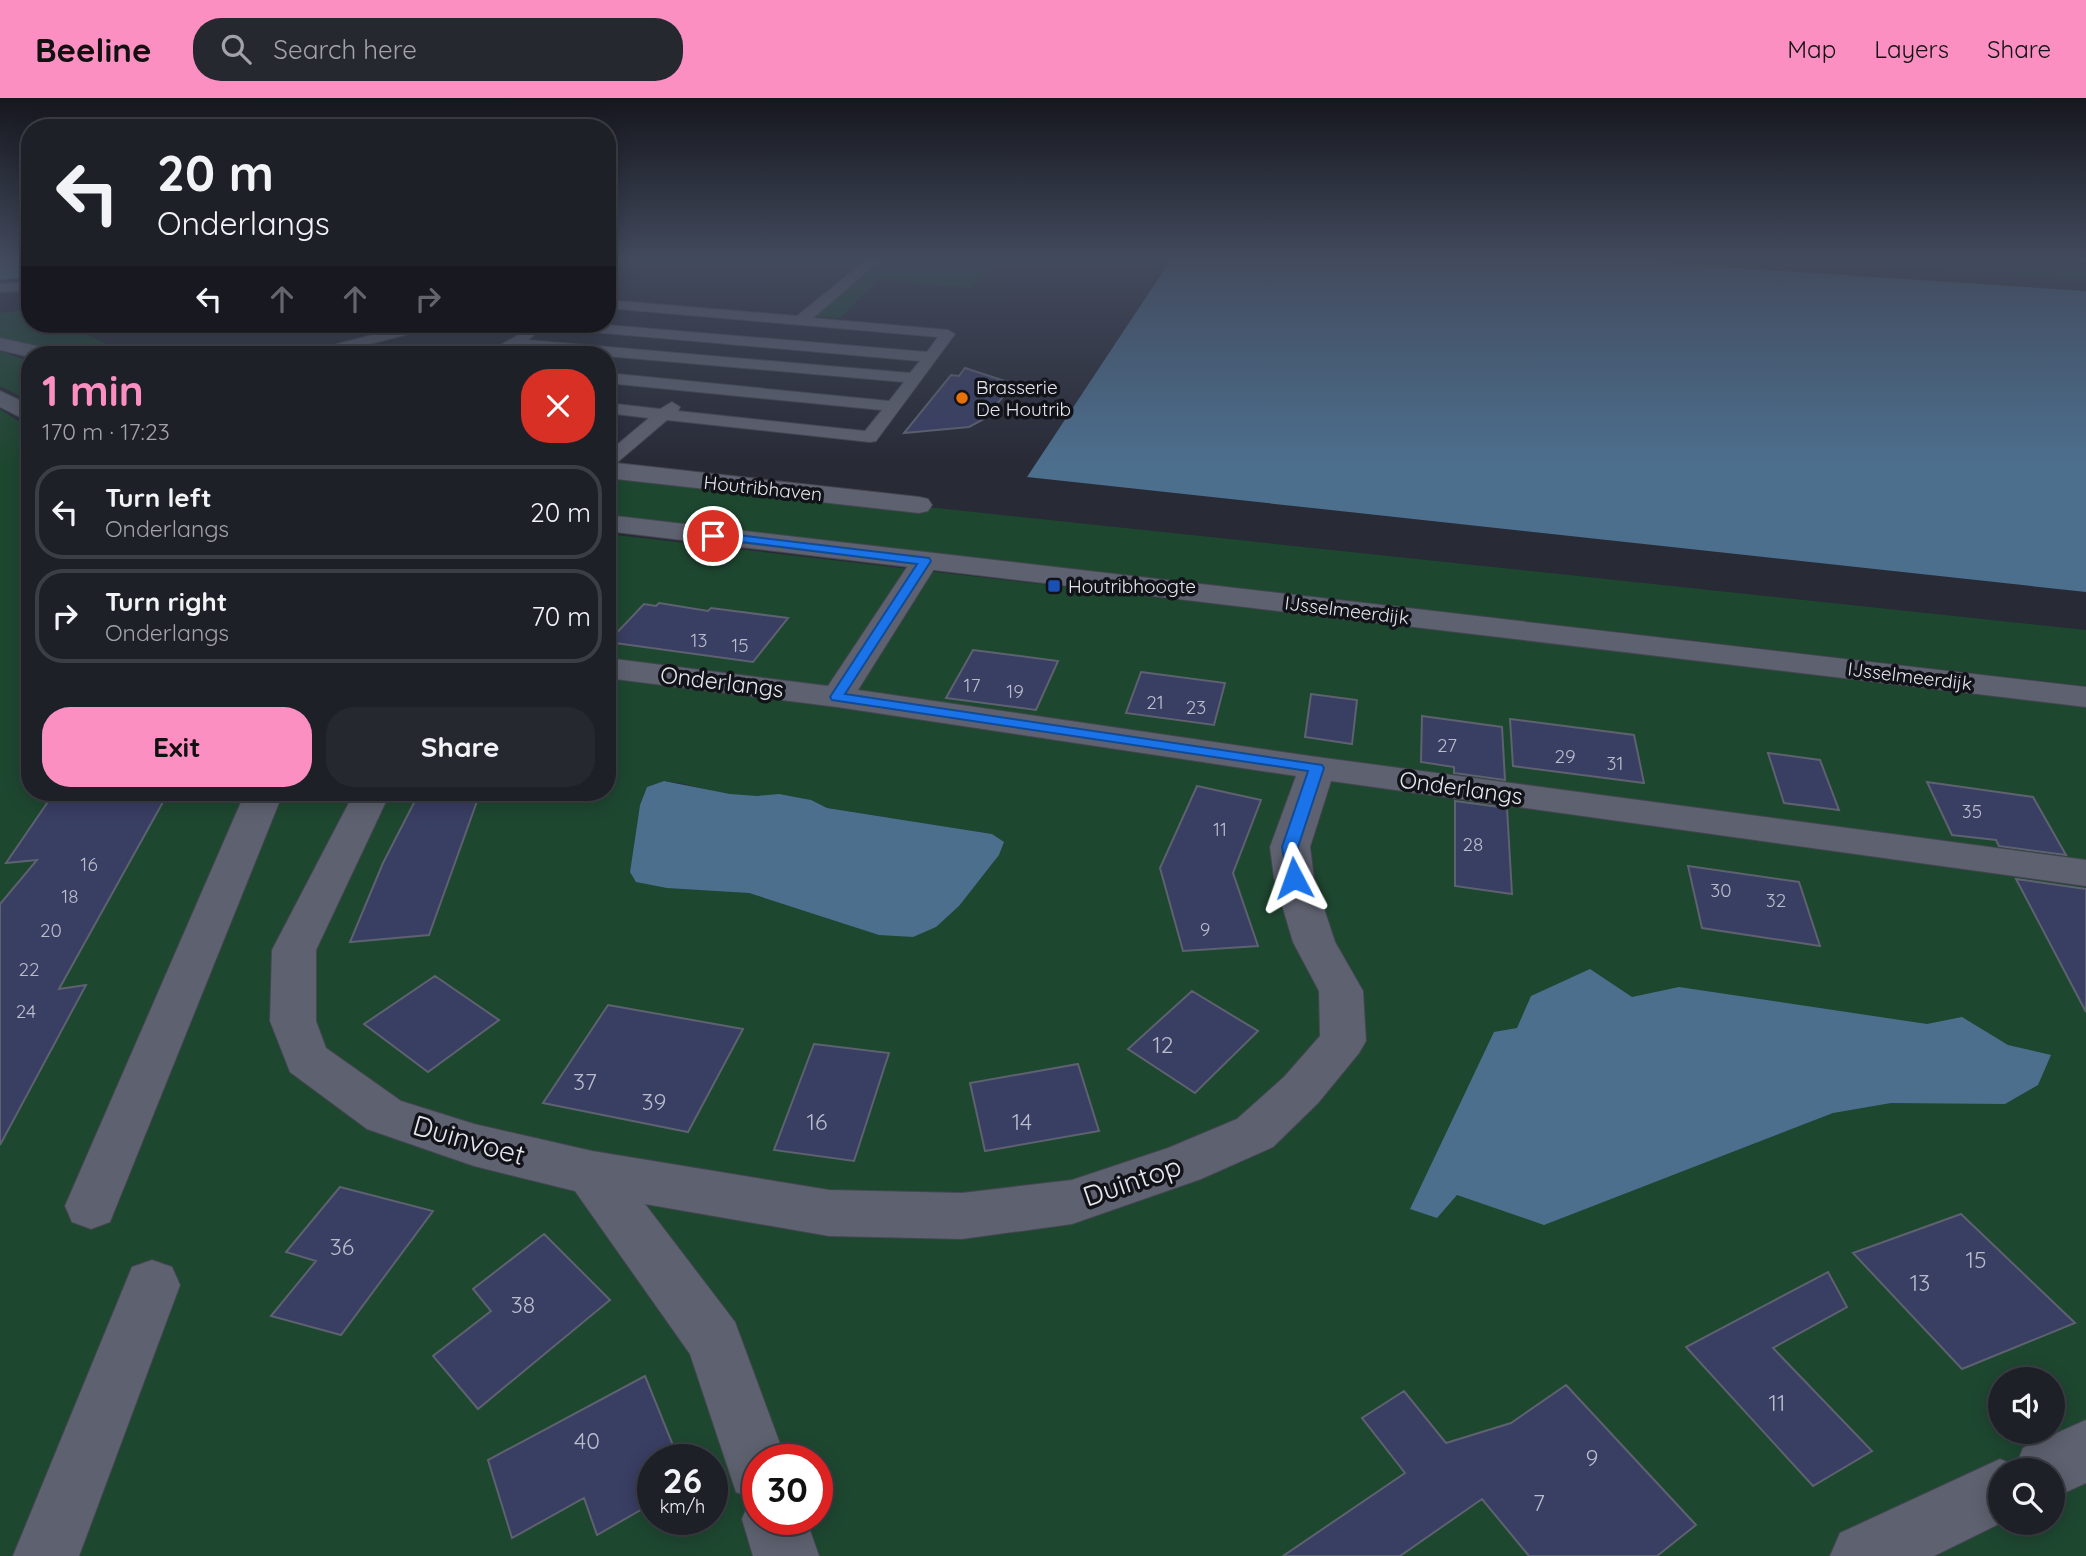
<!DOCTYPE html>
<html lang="en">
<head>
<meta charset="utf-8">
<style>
  body { margin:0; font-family:Quicksand,sans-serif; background:#262830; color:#f1f3f6; height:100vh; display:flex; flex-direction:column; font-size:26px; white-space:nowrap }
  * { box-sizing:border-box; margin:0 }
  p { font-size:23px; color:#a1a3a8 }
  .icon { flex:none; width:38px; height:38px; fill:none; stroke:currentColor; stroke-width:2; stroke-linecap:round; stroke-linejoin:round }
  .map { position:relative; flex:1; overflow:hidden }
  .sheet { position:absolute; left:21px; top:248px; width:595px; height:455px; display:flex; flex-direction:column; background:#1e2028; border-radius:28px; box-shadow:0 4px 18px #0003,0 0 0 2px #3c3e45 }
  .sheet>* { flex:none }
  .banner { position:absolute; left:21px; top:21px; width:595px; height:214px; border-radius:28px; box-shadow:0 4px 18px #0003,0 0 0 2px #3c3e45; background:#1e2028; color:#f1f3f6; overflow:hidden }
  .fabs { position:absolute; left:1988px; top:1269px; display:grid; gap:14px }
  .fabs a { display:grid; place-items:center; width:77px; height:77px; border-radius:50%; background:#1e2028; box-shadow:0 4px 18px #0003,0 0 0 2px #3c3e45; font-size:35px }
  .speed { position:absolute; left:637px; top:1346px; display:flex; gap:14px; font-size:35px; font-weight:700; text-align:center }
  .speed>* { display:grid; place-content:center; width:91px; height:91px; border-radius:50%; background:#1e2028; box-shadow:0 4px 18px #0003,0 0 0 2px #3c3e45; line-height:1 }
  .speed small { font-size:18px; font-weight:400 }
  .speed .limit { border:10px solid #d22; background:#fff; color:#111 }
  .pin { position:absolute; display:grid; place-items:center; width:60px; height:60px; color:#fff; margin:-30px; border:4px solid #fff; border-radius:50%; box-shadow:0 2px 7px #0007 }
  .me { position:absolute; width:77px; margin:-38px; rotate:356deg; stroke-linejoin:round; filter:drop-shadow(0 0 5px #0008) }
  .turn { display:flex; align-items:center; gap:24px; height:147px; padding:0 21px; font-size:32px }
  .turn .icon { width:91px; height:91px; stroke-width:2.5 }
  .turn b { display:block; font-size:49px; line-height:60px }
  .lanes { display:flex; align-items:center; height:66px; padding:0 21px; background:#0003; justify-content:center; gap:35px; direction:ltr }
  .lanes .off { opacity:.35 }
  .round { display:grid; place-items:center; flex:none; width:74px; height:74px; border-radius:28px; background:#262830 }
  .summary { display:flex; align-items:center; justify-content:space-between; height:119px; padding:0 21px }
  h1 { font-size:42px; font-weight:700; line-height:52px; color:#fc8fc2 }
  .primary-button { display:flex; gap:14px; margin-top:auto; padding:14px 21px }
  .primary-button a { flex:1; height:80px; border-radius:28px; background:#fc8fc2; color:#111; font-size:28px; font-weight:700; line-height:80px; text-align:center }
  .primary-button a+a { background:#262830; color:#f1f3f6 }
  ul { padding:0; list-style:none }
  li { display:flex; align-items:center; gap:21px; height:94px; margin:0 14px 10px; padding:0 7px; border:4px solid #3c3e45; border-radius:28px }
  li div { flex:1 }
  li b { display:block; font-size:26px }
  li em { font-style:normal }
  header { display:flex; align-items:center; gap:42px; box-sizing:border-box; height:98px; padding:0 35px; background:#fc8fc2; color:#111 }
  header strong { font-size:33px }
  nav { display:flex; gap:38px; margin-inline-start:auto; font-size:24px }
  .search { width:490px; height:63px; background:#262830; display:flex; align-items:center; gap:18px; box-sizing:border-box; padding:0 24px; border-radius:28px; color:#a1a3a8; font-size:26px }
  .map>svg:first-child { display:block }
  .green { fill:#1e4730; fill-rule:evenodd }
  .water { fill:#4c6f8e }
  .building { fill:#393e63; stroke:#5e616f; stroke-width:2 }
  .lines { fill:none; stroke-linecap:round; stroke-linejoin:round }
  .lane-casing { stroke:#444650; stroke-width:2 }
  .street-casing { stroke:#444650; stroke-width:2 }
  .secondary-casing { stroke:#444650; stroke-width:2 }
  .lane { fill:#5e616f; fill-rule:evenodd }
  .street { fill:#5e616f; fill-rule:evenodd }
  .secondary { fill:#5e616f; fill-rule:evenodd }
  .route { fill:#1a73e8; stroke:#114b97; stroke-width:2 }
  .food-dot { fill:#e8710a; stroke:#121319; stroke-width:2.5 }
  .transit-dot { fill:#1a4fb4; stroke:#121319; stroke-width:2.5 }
  .labels { text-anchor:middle; stroke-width:7; stroke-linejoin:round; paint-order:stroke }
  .far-poi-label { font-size:19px; fill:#e4e6ee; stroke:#121319; text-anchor:start }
  .far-street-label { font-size:19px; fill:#e4e6ee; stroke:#121319 }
  .number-label { font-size:19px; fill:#b9bccb }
  .street-label { font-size:23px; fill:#e4e6ee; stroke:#121319 }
  .near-number-label { font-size:23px; fill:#b9bccb }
  .near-street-label { font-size:28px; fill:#e4e6ee; stroke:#121319 }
</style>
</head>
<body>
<header>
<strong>Beeline</strong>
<div class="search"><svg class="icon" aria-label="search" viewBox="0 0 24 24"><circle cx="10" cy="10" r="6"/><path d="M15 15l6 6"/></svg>Search here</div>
<nav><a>Map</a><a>Layers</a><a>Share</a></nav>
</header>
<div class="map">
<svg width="2086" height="1458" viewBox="0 0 2086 1458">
  <rect width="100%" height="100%" fill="#282a36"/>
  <path class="green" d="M877,163h142l-1,3 -22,-1 -25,25 -93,-8 -38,38 -28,-2z
    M1782,163h222l82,5v14z
    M30,211v15h64l-20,5 57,26h-66l-48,-14 -17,-1v-27z
    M0,253l30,11v39l-30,-15z
    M0,311l30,20v364h577v-259l1031,119 448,46v857h-2086zM664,683c23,2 43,10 65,13 39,7 59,-6 98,14l165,26 11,9c-11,35 -62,69 -90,94l-34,-3 -130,-41 -38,-3 -81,-18 10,-67 7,-18zM2000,1281h53v53h-53zM653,1362h59v59h-59zM758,1362h59v59h-59zM2000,1372h53v52h-53z
    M607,375l1479,157v56l-1479,-171z"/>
  <path class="water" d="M30,163v16l-30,3v-17z
    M1170,163h460l456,30v301l-1059,-115z
    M664,683l66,13 27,2 22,-2 32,6 16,8 165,26 12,8 -5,13 -40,51 -23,21 -23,10 -34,-2 -130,-42 -82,-5 -31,-6 -6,-10 10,-67 7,-18z
    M1590,871l42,28 47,-10 248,37 35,-7 46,28 43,10 -13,30 -33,19 -114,-1 -58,10 -289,112 -87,-30 -20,23 -27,-9 84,-177 23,-4 14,-32z"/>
  <path class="building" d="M965,270l49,16 -30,35 -15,8 -65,6 47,-58 8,1z
    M659,505l49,8 3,-3 77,10 -35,44 -145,-20 36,-38 12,2z
    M973,552l85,11 -22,49 -90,-12z
    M1141,574l84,11 -11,42 -88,-12z
    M1311,596l46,6 -5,44 -47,-7z
    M1422,618l80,11 3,53 -51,-7v-6l-33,-5z
    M1510,621l124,16 10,48 -131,-17z
    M1768,655l52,7 19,50 -55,-7z
    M1927,684l106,15 33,58 -67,-9 -3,-6 -44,-5z
    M1197,688l64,14 -28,73 25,73 -75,5 -23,-83z
    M54,695h114l-109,196 27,-4 -86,160v-241l37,-44 -31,3z
    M419,695h61l-51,142 -79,7 33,-79z
    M1455,703l52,7 5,86 -57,-8z
    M1688,768l111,16 21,64 -118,-18z
    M2016,781l70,10v123z
    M435,878l64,44 -71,52 -64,-48z
    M1192,893l66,40 -63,62 -67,-44z
    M608,907l135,24 -55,103 -145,-29z
    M814,946l75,9 -35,108 -80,-11z
    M1078,966l21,67 -114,20 -15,-68z
    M340,1089l93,24 -92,124 -70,-19 45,-55 -30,-9z
    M1961,1116l114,109 -113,46 -109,-116z
    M544,1136l66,66 -132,109 -45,-53 58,-45 -18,-22z
    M1828,1174l19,35 -74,41 99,103 -59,35 -127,-139z
    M645,1278l34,84h-26v43l-56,32 -13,-37 -72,40 -24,-78z
    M1566,1287l130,140 -39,31h-128l-47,-57 -82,57h-117l122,-83 -43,-55 42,-27 42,52 65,-20z"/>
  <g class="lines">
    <g class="lane-casing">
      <path id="lane" d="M865,163h14l-66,57 135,12 7,4 -79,107 -6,1 -203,-22 -54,46 -6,1v-14l42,-35 -42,-5v-10l53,6 12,-7 8,5 -2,4 187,20 17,-21 -275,-27v-10l282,28 15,-19 -390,-34 -13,7h-19l46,-25 7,4 -7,6 382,33 10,-12 -373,-33 -7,-4h55l332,28 11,-15 -331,-29v-8l190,16z
        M30,184v8l-30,2v-8z
        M415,226h23l-2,3 -94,24 -7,-4 2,-3z"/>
    </g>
    <g class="street-casing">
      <path id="street" d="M0,240l59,13 3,4 -32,2 -30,-7z
        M607,364l312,35 9,2 4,6 -4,6 -9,2 -312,-35z
        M925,454l10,3 4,6 -81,129 459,67 769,103v26l-755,-105 -21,66 4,31 21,64 28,49 3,50 -7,12 -41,50 -45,44 -72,32 -129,45 -110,15 -133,-3 -184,-32 90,118 51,138h-28v59h48l13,37h-66l-11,-37 9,-21 -15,-6 -46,-138 -115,-163 -101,-25 -107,-37 -77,-57 -20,-51 2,-71 82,-157h36l-74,157v71l10,27 75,53 73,23 118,27 237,39 133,3 110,-13 96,-32 69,-29 47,-42 36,-41 -1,-45 -26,-49 -19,-64 -4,-31 26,-71 -459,-69 -230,-29v-20l221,28 87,-131z
        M245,695h38l-173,429 -19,7 -19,-7 -7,-16z
        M152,1162l20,7 8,18 -101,271h-66l119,-289z
        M2086,1322v63l-33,15v-28h-53v52h3l-69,34h-104l10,-23 160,-74 16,7 7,-18z"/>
    </g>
    <g class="secondary-casing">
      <path id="secondary" d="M0,293l30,14v17l-30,-15z
        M607,417l1479,172v20l-1479,-176z"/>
    </g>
    <use href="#lane" class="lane"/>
    <use href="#street" class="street"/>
    <use href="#secondary" class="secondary"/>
  </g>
  <linearGradient id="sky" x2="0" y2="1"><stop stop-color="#16171e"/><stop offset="0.44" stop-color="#424a5d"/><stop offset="1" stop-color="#424a5d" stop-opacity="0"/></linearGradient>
  <rect width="2086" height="367" fill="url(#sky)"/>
  <path class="route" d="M713,434l216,26 2,3 -86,133 477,71 2,3 -26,79 4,31 -2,4h-12l-6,-35 26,-76 -476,-71 -2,-3 87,-133 -208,-26 -2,-2z"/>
  <circle class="food-dot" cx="962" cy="300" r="7"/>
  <rect class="transit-dot" x="1047" y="481" width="14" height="14" rx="3.5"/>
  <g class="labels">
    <g class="far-poi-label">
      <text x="976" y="296">Brasserie<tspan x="976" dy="22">De Houtrib</tspan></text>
      <text x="1068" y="495">Houtribhoogte</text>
    </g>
    <g class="far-street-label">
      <text transform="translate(763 390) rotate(6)" y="7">Houtribhaven</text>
      <text transform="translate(1347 512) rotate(7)" y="7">IJsselmeerdijk</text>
      <text transform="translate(1910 578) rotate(7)" y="7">IJsselmeerdijk</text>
    </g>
    <g class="number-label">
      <text x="699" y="549">13</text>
      <text x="740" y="554">15</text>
      <text x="972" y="594">17</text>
      <text x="1015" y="600">19</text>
      <text x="1155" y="611">21</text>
      <text x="1196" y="616">23</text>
      <text x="1447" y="654">27</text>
      <text x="1565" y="665">29</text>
      <text x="1615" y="672">31</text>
      <text x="1972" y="720">35</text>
      <text x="1220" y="738">11</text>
      <text x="1473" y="753">28</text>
      <text x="89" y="773">16</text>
      <text x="1721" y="799">30</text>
      <text x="70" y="805">18</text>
      <text x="1776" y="809">32</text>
      <text x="1205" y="838">9</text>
      <text x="51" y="839">20</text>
      <text x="29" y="878">22</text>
      <text x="26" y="920">24</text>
    </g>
    <g class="street-label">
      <text transform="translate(722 584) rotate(7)" y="8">Onderlangs</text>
      <text transform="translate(1461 690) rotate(8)" y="8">Onderlangs</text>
    </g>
    <g class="near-number-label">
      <text x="1163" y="955">12</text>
      <text x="585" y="992">37</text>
      <text x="654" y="1012">39</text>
      <text x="817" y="1032">16</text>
      <text x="1022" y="1032">14</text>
      <text x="342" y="1157">36</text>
      <text x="1976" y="1170">15</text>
      <text x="1920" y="1193">13</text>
      <text x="523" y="1215">38</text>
      <text x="1777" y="1313">11</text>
      <text x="587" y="1351">40</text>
      <text x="1592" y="1368">9</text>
      <text x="1539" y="1413">7</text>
    </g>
    <g class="near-street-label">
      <text transform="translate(469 1042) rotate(16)" y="10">Duinvoet</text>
      <text transform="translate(1132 1083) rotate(-19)" y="10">Duintop</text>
    </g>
  </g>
</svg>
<div class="fabs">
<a><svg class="icon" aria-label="sound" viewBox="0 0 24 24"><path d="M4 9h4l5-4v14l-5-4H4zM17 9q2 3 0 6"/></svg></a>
<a><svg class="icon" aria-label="search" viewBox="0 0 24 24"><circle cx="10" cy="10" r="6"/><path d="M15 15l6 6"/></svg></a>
</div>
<div class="speed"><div>26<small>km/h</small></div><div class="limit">30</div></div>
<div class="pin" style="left:713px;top:438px;background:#d93025"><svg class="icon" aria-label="arrive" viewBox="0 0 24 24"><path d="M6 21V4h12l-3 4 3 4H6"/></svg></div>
<svg class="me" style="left:1294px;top:780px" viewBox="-20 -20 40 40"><path d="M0-17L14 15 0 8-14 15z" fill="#1a73e8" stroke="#fff" stroke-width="4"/></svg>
<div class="banner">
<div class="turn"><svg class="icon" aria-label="left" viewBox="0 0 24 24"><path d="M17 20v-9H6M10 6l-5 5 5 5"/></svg><div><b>20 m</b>Onderlangs</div></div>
<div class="lanes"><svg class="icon" aria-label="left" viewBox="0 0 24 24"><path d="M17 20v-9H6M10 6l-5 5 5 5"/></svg><svg class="icon off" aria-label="ahead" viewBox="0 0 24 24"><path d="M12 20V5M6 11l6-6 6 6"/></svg><svg class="icon off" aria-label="ahead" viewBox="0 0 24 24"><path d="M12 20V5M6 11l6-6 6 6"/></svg><svg class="icon off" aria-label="right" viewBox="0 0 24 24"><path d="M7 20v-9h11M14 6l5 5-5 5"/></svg></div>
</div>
<section class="sheet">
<div class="summary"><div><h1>1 min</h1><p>170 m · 17:23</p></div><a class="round" style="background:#d93025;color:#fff"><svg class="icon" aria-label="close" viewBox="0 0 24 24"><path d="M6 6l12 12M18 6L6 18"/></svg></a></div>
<ul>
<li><svg class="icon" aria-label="left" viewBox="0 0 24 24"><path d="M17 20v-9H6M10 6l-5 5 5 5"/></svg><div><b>Turn left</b><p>Onderlangs</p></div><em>20 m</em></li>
<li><svg class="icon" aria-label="right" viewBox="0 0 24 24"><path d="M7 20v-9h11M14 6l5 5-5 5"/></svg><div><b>Turn right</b><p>Onderlangs</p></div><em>70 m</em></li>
</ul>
<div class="primary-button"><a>Exit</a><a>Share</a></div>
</section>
</div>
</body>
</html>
